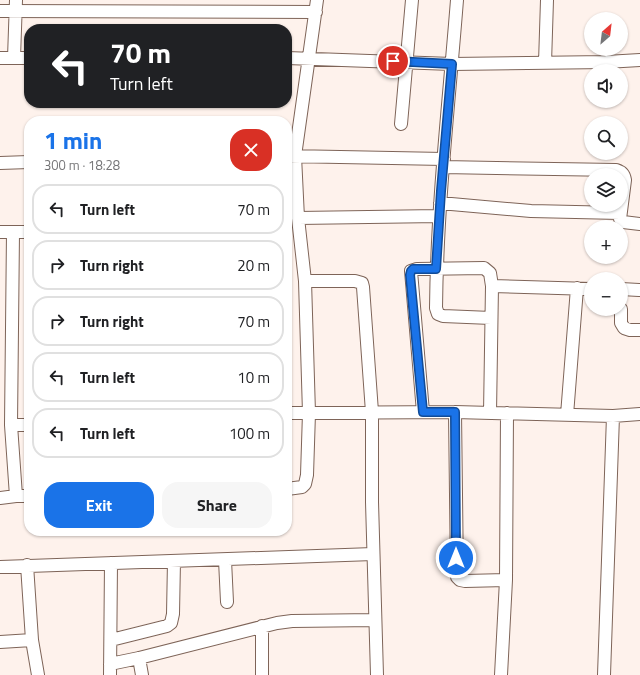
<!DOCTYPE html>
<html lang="en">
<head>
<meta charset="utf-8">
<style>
  body { margin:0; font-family:"Titillium Web",sans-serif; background:#f6f6f6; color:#202124; height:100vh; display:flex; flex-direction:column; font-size:15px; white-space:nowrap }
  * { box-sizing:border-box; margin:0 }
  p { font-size:13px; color:#757577 }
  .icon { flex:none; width:22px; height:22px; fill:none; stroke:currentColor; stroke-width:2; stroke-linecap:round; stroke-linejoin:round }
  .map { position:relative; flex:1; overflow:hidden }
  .side { position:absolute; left:24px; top:116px; width:268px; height:420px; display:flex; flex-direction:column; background:#fff; border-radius:16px; box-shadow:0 1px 3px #0004 }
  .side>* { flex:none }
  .banner { position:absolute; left:24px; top:24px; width:268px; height:84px; border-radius:16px; box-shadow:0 1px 3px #0004; background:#202124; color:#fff; overflow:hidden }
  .needle { width:26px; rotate:28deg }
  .buttons { position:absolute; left:584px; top:12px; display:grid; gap:8px }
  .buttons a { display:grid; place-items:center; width:44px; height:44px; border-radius:50%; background:#fff; box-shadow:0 1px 3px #0004; font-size:20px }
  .pin { position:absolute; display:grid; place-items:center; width:34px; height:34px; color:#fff; margin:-17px; border:2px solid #fff; border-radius:50%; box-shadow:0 1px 4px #0007 }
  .me { position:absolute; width:44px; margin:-22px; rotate:0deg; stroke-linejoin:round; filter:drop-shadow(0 0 3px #0008) }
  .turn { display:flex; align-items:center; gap:14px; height:84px; padding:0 20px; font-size:18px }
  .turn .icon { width:52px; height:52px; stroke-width:2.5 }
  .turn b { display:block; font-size:28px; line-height:34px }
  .round { display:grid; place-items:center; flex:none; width:42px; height:42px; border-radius:16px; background:#f6f6f6 }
  .summary { display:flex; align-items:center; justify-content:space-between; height:68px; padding:0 20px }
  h1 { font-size:24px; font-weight:700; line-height:30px; color:#1a73e8 }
  .action { display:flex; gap:8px; margin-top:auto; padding:8px 20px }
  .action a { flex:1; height:46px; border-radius:16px; background:#1a73e8; color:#fff; font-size:16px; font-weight:700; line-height:46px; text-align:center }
  .action a+a { background:#f6f6f6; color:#202124 }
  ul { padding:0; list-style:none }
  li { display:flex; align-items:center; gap:12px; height:50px; margin:0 8px 6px; padding:0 12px; border:2px solid #e0e0e0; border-radius:16px }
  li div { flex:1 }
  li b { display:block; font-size:15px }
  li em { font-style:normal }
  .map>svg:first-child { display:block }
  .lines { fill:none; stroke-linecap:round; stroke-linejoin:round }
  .minor-casing { stroke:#7e6458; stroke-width:14 }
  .minor { stroke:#fff; stroke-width:12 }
  .route-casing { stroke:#114b97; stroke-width:10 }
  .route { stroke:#1a73e8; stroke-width:7 }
</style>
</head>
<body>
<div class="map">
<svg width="640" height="675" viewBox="0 0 640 675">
  <rect width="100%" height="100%" fill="#fef2ec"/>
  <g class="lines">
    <g class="minor-casing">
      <path id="minor" d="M457,0c-8,102 -20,205 -21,308l2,6 5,2 48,2
        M0,11l316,1
        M0,58h29
        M14,58l2,-58
        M287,58l165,6 154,-2 34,-2
        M545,63l2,-63
        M401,124l11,-124
        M288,156l156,3
        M0,163l29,-1
        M443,167l173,3c6,2 8,4 9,10l-5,39 3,3 17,2
        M440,203l91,8 89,2
        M298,218l141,-2
        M0,232h29
        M305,281h50l7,2 1,4 9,125v90l5,173
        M492,286l99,3
        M621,289l18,1
        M621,309v14l3,5 6,2h10
        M423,412l-12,-141 6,-2 67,-1 6,5 2,13 -2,127
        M455,412l2,165 3,3 5,1 41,-1
        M287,413l168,-1 158,4 27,-2
        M567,415l10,-127
        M11,425l2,-193
        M287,489l15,-2 3,-3 2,-9 2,-62 -4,-132 -7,-63 -3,-62 22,-156
        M16,496h13
        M0,498l16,-2 -5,-71h18
        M225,560l2,42
        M27,565l5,75 6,35
        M0,567l373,-13
        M111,640l56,-14 4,-3 2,-9 1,-53
        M0,642l32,-2
        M139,658l3,17
        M110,664l29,-6 138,-35 15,-2 83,-1
        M110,675l1,-112
        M262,675v-49
        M501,675l5,-95 1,-167
        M604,675l9,-259"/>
    </g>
    <use href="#minor" class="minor"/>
  </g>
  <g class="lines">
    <g class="route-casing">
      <path id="route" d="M393,61l59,3 -11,127 -5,78h-23l-2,2 -1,4 13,137h32l1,146"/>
    </g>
    <use href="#route" class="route"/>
  </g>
</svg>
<div class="buttons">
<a><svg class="needle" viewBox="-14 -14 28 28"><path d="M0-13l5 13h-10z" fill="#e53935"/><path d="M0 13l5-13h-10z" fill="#757577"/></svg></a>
<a><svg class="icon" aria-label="sound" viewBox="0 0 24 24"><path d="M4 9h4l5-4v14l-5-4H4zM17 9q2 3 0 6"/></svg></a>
<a><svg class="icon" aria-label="search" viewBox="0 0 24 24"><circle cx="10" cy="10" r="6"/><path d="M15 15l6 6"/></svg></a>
<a><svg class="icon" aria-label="layers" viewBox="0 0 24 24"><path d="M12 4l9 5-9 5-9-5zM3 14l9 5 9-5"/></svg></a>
<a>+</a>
<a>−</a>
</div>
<div class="pin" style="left:393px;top:61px;background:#d93025"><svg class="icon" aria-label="arrive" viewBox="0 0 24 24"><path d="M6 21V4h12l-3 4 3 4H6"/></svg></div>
<svg class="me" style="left:456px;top:558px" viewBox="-20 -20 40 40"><circle r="17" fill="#1a73e8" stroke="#fff" stroke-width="3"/><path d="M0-11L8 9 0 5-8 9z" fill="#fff"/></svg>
<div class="banner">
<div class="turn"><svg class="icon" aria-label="left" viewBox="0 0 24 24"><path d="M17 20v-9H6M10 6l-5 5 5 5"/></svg><div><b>70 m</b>Turn left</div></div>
</div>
<section class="side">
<div class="summary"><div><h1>1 min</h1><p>300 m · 18:28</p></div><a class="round" style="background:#d93025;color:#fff"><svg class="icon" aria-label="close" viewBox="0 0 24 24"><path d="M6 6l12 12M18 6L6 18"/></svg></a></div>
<ul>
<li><svg class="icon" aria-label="left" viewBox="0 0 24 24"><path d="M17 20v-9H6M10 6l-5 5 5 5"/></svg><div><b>Turn left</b></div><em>70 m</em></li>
<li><svg class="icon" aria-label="right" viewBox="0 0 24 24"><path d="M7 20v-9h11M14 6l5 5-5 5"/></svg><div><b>Turn right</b></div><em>20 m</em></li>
<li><svg class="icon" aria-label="right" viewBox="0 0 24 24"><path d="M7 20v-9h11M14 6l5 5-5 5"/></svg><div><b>Turn right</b></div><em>70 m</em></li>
<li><svg class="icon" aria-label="left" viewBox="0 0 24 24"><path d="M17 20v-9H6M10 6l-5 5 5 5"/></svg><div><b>Turn left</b></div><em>10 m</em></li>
<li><svg class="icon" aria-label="left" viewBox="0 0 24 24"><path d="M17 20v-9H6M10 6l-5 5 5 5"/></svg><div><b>Turn left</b></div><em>100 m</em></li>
</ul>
<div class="action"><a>Exit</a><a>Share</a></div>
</section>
</div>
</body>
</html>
